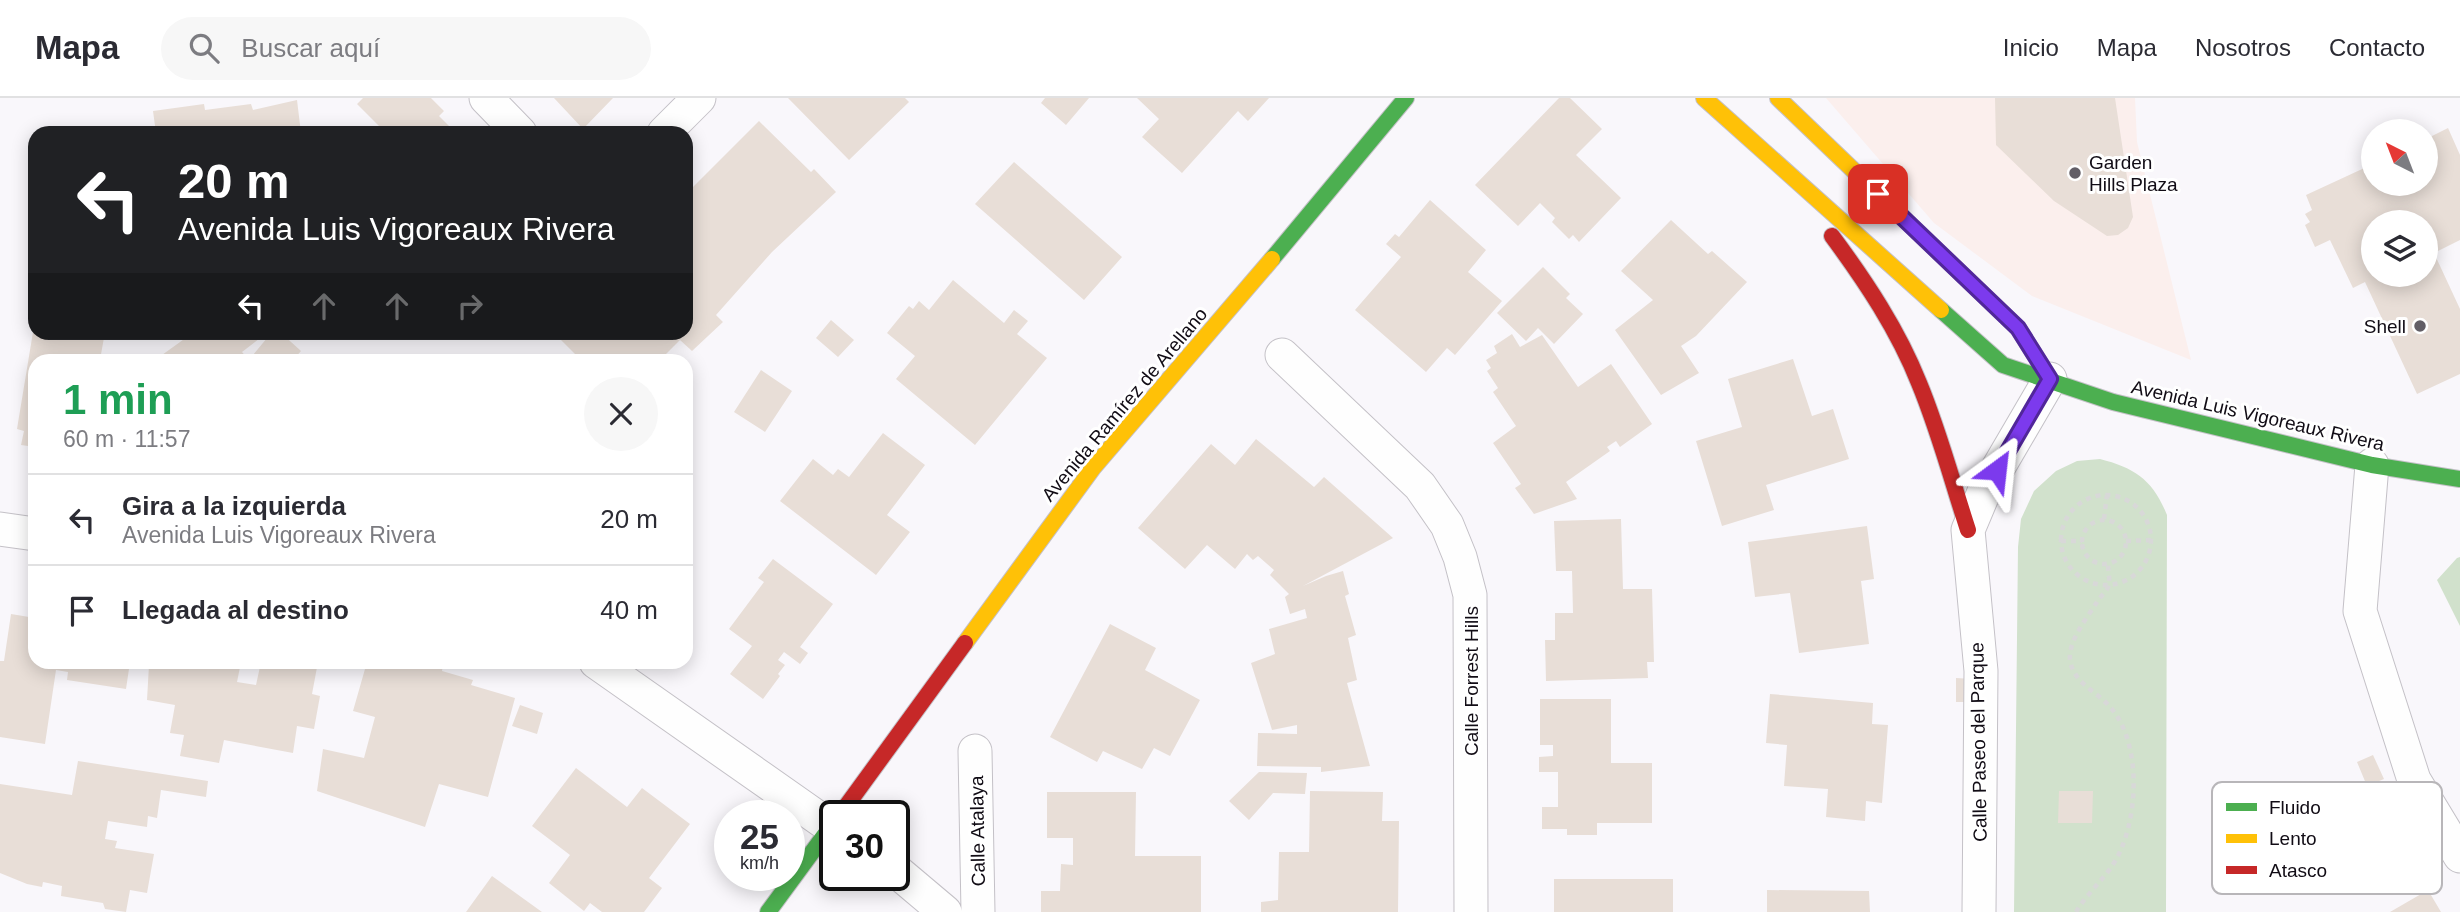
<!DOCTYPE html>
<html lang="es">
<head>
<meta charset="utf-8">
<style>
  body { margin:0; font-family:Helvetica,sans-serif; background:#f7f7f7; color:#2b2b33; height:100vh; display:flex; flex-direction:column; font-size:26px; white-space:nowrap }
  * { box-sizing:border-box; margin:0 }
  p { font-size:23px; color:#7c7c81 }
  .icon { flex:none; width:38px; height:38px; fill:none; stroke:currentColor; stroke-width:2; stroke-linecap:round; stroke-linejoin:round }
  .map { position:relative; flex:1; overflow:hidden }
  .sheet { position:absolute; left:28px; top:256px; width:665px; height:315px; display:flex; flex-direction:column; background:#fff; border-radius:21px; box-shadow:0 4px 18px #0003 }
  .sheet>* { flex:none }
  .guide { position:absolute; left:28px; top:28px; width:665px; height:214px; border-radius:21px; box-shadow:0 4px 18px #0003; background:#202124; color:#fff; overflow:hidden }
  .needle { width:46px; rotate:318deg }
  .tools { position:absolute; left:2361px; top:21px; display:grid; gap:14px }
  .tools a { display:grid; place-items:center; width:77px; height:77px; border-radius:50%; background:#fff; box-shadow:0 4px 18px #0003; font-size:35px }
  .speed { position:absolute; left:714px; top:702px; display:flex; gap:14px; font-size:35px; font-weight:700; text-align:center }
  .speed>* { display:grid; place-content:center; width:91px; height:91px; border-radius:50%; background:#fff; box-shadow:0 4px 18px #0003; line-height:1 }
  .speed small { font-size:18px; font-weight:400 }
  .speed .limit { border:4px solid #111; border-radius:10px; background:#fff; color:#111 }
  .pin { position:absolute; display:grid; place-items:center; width:60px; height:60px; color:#fff; margin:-30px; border-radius:14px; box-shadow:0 4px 10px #0006 }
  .me { position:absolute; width:77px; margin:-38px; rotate:30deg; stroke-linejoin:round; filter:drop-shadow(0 0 5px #0008) }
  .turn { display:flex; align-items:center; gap:24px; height:147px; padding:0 35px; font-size:32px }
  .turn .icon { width:91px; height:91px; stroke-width:2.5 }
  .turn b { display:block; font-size:49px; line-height:60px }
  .lanes { display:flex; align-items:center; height:66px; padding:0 35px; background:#0003; justify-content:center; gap:35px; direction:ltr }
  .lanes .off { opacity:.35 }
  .round { display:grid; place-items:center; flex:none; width:74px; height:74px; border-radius:37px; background:#f7f7f7 }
  .head { display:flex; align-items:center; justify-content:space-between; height:119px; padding:0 35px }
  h1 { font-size:42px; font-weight:800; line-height:52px; color:#1e9e55 }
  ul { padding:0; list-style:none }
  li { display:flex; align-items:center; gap:21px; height:91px; padding:0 35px; border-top:2px solid #e1e1e2 }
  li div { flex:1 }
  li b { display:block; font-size:26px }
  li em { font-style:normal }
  header { display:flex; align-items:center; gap:42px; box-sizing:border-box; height:98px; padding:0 35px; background:#fff; border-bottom:2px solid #e1e1e2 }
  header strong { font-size:33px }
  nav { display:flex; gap:38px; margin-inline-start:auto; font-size:24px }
  .search { width:490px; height:63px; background:#f7f7f7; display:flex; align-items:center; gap:18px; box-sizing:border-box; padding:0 24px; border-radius:38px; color:#7c7c81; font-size:26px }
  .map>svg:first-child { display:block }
  .commercial { fill:#fbefed }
  .green { fill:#d1e1cc }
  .building { fill:#e8ded7; fill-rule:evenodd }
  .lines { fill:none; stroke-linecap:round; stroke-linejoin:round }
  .street-casing { stroke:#c4c1c7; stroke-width:35 }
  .fast-casing { stroke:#c4c1c7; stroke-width:18 }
  .slow-casing { stroke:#c4c1c7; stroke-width:18 }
  .jam-casing { stroke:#c4c1c7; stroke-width:18 }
  .path { stroke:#d8d8d8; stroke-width:4.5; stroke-dasharray:5 5; stroke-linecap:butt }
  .street { stroke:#fefefe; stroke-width:33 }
  .fast { stroke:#4caf50; stroke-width:16 }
  .slow { stroke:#ffc107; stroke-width:16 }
  .jam { stroke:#c62828; stroke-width:16 }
  .route-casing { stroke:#51269a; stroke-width:18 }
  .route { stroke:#7c3aed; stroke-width:12 }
  .poi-dot { fill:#625e66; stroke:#fff; stroke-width:2.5 }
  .labels { text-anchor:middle; stroke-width:6; stroke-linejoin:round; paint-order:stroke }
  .poi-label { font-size:19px; fill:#110c15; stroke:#fff; text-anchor:start }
  .street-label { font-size:19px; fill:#110c15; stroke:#fff }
  .key { fill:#fff; stroke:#b8b6b9; stroke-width:2 }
  .key-label { font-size:19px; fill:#110c15 }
</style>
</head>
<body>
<header>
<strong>Mapa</strong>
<div class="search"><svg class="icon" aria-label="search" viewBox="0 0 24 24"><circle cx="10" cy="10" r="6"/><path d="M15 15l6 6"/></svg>Buscar aquí</div>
<nav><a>Inicio</a><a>Mapa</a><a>Nosotros</a><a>Contacto</a></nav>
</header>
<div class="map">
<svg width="2460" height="814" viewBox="0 0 2460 814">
  <rect width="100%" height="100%" fill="#f9f7fb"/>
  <path class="commercial" d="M1826,0h309l2,44 54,218 -159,-64 -98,-73z"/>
  <path class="green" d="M2100,361c35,9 53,21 67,56l-1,397h-152l4,-365 3,-28 13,-28 22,-20 21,-10z
    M2460,459v69l-23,-46 20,-22z"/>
  <path class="building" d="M363,0h68l13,13 -5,5 17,17h-70l-29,-29z
    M554,0h59l-30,31z
    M788,0h117l4,4 -60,58z
    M1045,0h44l-23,27 -25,-22z
    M1137,0h132l-21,23 -10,-10 -56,62 -40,-36 17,-18z
    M1559,0h11l32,31 -26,26 45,43 -42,44 -6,-7 -4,4 -17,-17 3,-4 -15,-15 -22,23 -43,-41z
    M1995,0h120l18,119 -5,11 -10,7 -11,1 -53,-35 -58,-56z
    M297,2l4,33h-145l-3,-22 51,-7 1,6 46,-6 2,6z
    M759,23l52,51 3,-3 22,23 -64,60 -56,63 7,7 -31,29 -12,-11 -20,20h-73l-4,-3 -3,2 -27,-27h133v-138z
    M2448,30l12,27v85l-26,13 26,56v65l-43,20 -52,-112 -12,6 -23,-48 -15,7 -10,-22 5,-3 -5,-8 7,-4 -6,-15 67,-31v20h53v-45zM2373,124h53v53h-53z
    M1014,64l108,95 -38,43 -109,-96z
    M1430,102l56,50 -18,22 34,29 -47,54 -8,-7 -21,24 -71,-62 46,-53 -15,-13 9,-10 4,3z
    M1671,122l37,34 4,-3 35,31 -51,54 -15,10 18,27 -38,22 -46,-65 38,-30 -32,-29z
    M1543,169l27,27 -4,4 17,16 -29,30 -16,-16 -12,13 -29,-28z
    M953,182l51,43 10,-13 14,11 -11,13 30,24 -72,87 -79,-66 19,-23 -28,-23 22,-27 4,3 6,-8 10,9z
    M831,222l23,20 -16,17 -22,-19z
    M33,234h72l-5,28h-65v87l-14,-2 3,-14 -7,-2z
    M194,234h74l-26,20 7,8h-94z
    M272,234h8l21,19 -8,9h-33l-7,-5z
    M1512,236l8,13 22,-12 36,52 33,-23 41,60 -32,23 -4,-6 -9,6 3,4 -44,31 11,17 -43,15 -19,-26 6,-4 -28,-41 23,-17 -23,-34 5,-4 -11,-17 4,-3 -5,-8 11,-7 -3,-7z
    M1793,261l19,57 21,-7 16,50 -83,26 8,25 -52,16 -26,-85 46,-14 -14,-48z
    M761,272l31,21 -27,41 -31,-20z
    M883,335l42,32 -38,50 23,17 -34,43 -96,-74 33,-42 20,16 5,-6 11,8z
    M1256,341l58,48 10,-10 69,61 -90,48 23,-10 17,-5 6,23 -4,2 11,39 -8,3 9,42 -10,3 23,83 -49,6v-5l-64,-1 1,-33 39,1v-9l-25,5 -21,-67 24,-9 -6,-25 38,-11 -2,-9 -15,5 -5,-17 4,-3 -19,-19 4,-5 -16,-14 -5,4 -6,-6 -12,15 -28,-24 -22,24 -47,-41 73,-84 24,21z
    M1621,421l2,70h29l2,73h-7l1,16 -102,3 -1,-41h10v-27h18l-1,-42h-16l-2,-50z
    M1867,428l7,53 -13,2 8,63 -70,9 -9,-60 -35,4 -7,-55z
    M773,461l60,45 -33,43 8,6 -8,11 -16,-12 -6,8 7,5 -7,9 2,2 -17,23 -33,-25 22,-28 -23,-17 35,-47 -6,-4z
    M11,516l24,4v44h95l-4,27 -59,-9 1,-8 -12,-2 -11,74 -45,-7v-76h4z
    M1110,526l46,24 -11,22 55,30 -30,56 -16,-8 -12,21 -39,-18 -6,11 -47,-25z
    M155,564h86l-4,20 19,3 5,-23h57l-6,32 8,2 -6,33 -17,-3 -4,27 -69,-13 -5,23 -39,-7 4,-21 -14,-2 5,-28 -28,-5 2,-35 5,1z
    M367,564h66l10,2 -1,7 31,9 -2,5 44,13 -27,99 -49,-13 -14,43 -108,-36 6,-42 41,9 11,-41 -22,-6z
    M1956,580l17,1v23h-17z
    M1770,596l103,9 -1,21 16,1 -6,78 -16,-2 -1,20 -39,-4 2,-28 -44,-3 3,-41 -21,-2z
    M1540,601h71v64h41v60h-55v12h-30v-6h-25v-22h16v-35h-19v-15l14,-1v-11h-13z
    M520,607l23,8 -6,21 -25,-8z
    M2373,657l11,24 -17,7 -10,-24z
    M78,663l130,20 -2,16 -45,-7 -4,28 -9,-2 -1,11 -39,-6 -3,18 12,2 -2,7 39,6 -7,39 -17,-3 -4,22 -21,-3 -2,-6 -42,-7 1,-10 -19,-4 -1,5 -15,-3 -27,-11v-89l72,11z
    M576,670l51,39 15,-19 48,36 -41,54 13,10 -18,24h-42l-12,-9 -6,8 -35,-28 21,-28 -38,-29z
    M1259,674l48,1 -2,21 -32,-1 -24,27 -20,-19z
    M1310,693l73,1 -1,29h17l-1,91h-137v-10l17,-2 1,-48h30z
    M2059,693h34l-1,32h-34z
    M1047,694h89l-1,64h66v56h-160v-21h19l1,-27 12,1v-27h-26z
    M492,778l50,36h-76z
    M1554,781h119v33h-119z
    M1767,792l102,1 1,21h-103z
    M2428,792l13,22h-51z"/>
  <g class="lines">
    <g class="street-casing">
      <path id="street" d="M486,0l34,35
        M664,35l35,-35
        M1282,257l138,131 27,39 13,32 10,38 1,317
        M2372,367l-12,146 54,169 46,76
        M0,431l35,5
        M596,564l235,165
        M975,653l3,161
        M894,771l51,43
        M1979,814l2,-241 -13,-141 16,-38 66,-113"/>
    </g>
    <g class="fast-casing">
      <path id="fast" d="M1272,161l134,-161
        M1941,212l62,55 110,37 259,63 88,14
        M768,814l67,-91"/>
    </g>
    <g class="slow-casing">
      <path id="slow" d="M1704,0l237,212
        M1778,0l240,230 32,51
        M965,545l128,-175 179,-209"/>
    </g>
    <g class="jam-casing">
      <path id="jam" d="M1832,138c34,46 66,94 87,147 20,48 33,98 49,147
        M839,718l126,-173"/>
    </g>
    <path class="path" d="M2061 442a45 45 0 1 1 90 0a45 45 0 1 1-90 0Z
      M2104,421l3,-24
      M2082 444a22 22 0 1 1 44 0a22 22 0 1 1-44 0Z
      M2061,443h21
      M2126,443l25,-1
      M2076,814c10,-17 25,-30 36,-46 27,-40 31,-121 -1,-158 -13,-16 -38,-25 -41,-48 -2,-19 17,-42 27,-58 3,-5 10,-11 12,-17 1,-6 -1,-15 -1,-22"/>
    <use href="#street" class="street"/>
    <use href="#fast" class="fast"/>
    <use href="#slow" class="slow"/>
    <use href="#jam" class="jam"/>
  </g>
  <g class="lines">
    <g class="route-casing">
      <path id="route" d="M1878,96l140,134 32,51 -53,91"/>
    </g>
    <use href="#route" class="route"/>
  </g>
  <g class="poi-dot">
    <circle cx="2075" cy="75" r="7"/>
    <circle cx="2420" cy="228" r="7"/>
  </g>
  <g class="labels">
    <g class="poi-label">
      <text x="2089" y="71">Garden<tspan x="2089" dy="22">Hills Plaza</tspan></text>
      <text x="2406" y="235" text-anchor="end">Shell</text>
    </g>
    <g class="street-label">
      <text transform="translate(1124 306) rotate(-50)" y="7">Avenida Ramírez de Arellano</text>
      <text transform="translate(2258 317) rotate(13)" y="7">Avenida Luis Vigoreaux Rivera</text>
      <text transform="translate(1471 583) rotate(-90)" y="7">Calle Forrest Hills</text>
      <text transform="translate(1978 644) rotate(-91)" y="7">Calle Paseo del Parque</text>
      <text transform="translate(977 733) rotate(-91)" y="7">Calle Atalaya</text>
    </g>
  </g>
  <rect x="2212" y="684" width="230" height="112" rx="10" class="key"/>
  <rect x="2226" y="705" width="31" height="8" fill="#4caf50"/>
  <rect x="2226" y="736" width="31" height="9" fill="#ffc107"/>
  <rect x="2226" y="768" width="31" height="8" fill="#c62828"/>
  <g class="key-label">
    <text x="2269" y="716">Fluido</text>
    <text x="2269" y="747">Lento</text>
    <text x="2269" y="779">Atasco</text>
  </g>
</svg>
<div class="tools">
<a><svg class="needle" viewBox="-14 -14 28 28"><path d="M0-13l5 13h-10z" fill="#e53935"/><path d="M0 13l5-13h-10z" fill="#7c7c81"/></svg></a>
<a><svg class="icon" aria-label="layers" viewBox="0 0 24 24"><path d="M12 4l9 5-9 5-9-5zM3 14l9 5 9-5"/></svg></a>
</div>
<div class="speed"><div>25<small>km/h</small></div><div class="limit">30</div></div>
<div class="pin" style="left:1878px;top:96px;background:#d93025"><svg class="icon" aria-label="arrive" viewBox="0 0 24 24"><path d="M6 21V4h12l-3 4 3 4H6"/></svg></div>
<svg class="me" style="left:1997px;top:372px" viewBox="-20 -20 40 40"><path d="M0-17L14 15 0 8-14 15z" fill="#7c3aed" stroke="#fff" stroke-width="4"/></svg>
<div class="guide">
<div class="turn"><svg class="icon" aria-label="left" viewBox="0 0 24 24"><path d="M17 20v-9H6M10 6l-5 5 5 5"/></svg><div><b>20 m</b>Avenida Luis Vigoreaux Rivera</div></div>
<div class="lanes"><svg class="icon" aria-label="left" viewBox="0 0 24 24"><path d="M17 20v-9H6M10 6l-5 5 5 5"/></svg><svg class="icon off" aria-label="ahead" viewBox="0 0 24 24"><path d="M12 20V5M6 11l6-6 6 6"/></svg><svg class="icon off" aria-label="ahead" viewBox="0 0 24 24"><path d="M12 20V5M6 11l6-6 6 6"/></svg><svg class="icon off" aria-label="right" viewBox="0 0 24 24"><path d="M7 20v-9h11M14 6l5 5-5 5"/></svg></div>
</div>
<section class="sheet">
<div class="head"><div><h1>1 min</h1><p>60 m · 11:57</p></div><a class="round"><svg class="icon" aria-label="close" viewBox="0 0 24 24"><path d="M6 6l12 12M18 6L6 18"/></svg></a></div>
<ul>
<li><svg class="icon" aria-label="left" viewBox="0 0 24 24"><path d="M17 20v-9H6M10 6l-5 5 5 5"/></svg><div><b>Gira a la izquierda</b><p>Avenida Luis Vigoreaux Rivera</p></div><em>20 m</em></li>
<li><svg class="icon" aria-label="arrive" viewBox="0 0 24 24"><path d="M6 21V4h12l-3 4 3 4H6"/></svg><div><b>Llegada al destino</b></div><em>40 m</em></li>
</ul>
</section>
</div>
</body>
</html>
